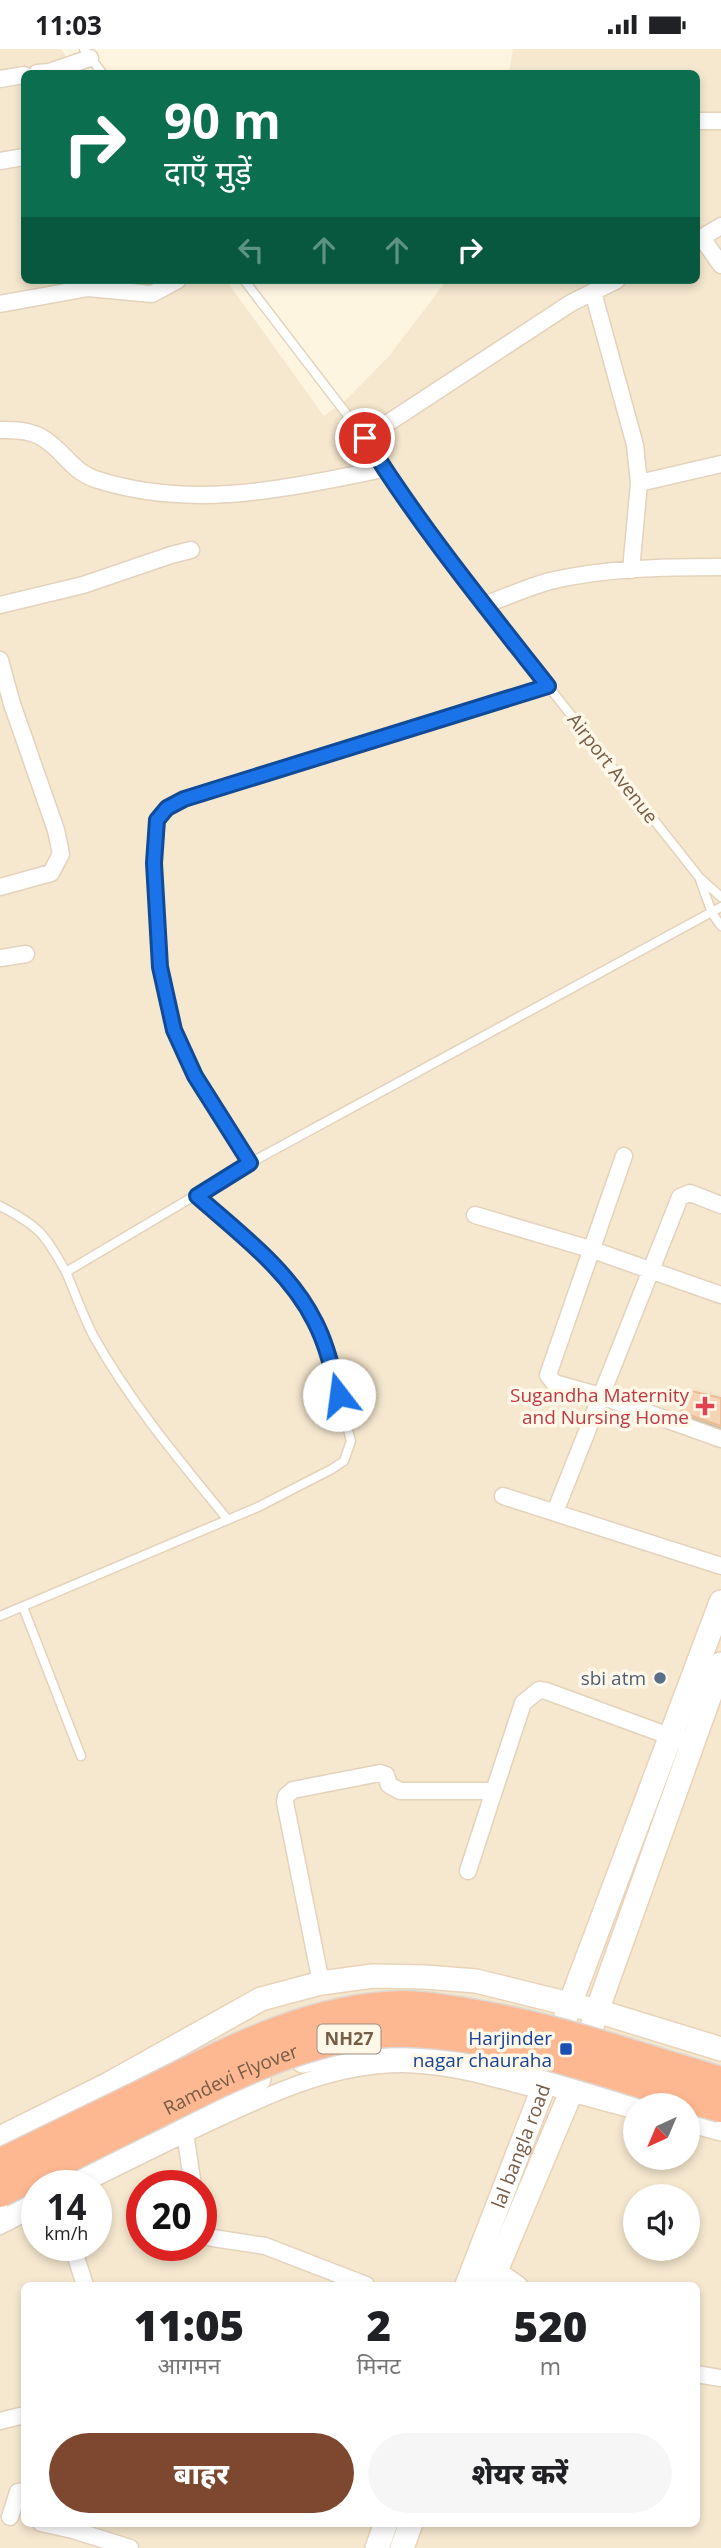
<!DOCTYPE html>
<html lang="hi">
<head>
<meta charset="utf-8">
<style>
  body { margin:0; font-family:"Open Sans","Noto Sans Devanagari",sans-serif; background:#f6f6f6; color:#202124; height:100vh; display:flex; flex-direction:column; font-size:26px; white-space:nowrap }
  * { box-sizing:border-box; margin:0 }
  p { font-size:23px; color:#757577 }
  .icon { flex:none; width:38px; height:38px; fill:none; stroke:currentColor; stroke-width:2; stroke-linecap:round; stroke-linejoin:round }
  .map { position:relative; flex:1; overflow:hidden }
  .details { position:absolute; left:21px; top:2233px; width:679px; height:245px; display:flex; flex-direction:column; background:#fff; border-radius:10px; box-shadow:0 4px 10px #0003 }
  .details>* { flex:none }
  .banner { position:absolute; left:21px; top:21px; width:679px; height:214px; border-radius:10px; box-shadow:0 4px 10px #0003; background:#0b6e4f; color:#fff; overflow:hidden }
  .needle { width:46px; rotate:224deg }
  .buttons { position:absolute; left:623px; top:2044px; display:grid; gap:14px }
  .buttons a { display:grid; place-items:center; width:77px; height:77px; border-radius:50%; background:#fff; box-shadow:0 4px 10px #0003; font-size:35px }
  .speed { position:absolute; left:21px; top:2121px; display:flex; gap:14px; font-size:35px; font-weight:700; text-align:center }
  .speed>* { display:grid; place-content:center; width:91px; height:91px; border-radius:50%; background:#fff; box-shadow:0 4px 10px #0003; line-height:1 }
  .speed small { font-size:18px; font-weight:400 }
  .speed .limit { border:10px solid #d22; background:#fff; color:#111 }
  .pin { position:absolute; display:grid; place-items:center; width:60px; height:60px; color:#fff; margin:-30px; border:4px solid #fff; border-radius:50%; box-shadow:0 2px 7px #0007 }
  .me { position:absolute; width:77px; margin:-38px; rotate:345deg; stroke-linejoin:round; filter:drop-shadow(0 0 5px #0008) }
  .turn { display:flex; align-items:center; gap:24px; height:147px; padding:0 28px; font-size:32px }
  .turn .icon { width:91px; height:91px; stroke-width:2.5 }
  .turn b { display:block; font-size:49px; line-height:60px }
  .lanes { display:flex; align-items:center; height:66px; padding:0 28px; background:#0003; justify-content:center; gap:35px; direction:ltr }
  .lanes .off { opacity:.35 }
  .eta { display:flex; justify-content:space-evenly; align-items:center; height:119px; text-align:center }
  .eta b { font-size:42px; font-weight:800; line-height:49px }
  .button { display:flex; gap:14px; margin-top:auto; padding:14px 28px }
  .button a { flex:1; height:80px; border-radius:42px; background:#7e472f; color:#fff; font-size:28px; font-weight:800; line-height:80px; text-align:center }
  .button a+a { background:#f6f6f6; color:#202124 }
  .status { display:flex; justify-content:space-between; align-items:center; height:49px; padding:0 35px; background:#fff; direction:ltr }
  .status svg { height:19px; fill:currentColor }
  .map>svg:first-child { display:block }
  .residential { fill:#f6e8cf; fill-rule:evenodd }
  .building { fill:#f5d5b6; stroke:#e9bd95; stroke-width:2; filter:url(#shadow) }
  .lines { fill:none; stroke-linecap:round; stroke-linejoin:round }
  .lane-casing { stroke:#e3d2bc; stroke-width:11 }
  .street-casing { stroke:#e3d2bc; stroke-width:19 }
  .secondary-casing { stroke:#e8d3b9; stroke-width:26 }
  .lane { stroke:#fff; stroke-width:8 }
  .street { stroke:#fff; stroke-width:16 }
  .secondary { stroke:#fff; stroke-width:23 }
  .highway-bridge-casing { stroke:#ded8d3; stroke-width:33; stroke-linecap:butt }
  .highway-bridge { stroke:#fdb892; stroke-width:30 }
  .route-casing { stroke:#114b97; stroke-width:18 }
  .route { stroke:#1a73e8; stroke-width:12 }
  .health-dot { fill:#e0444e; stroke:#fff8e9; stroke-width:2.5 }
  .service-dot { fill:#5c6f8a; stroke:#fff8e9; stroke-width:2.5 }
  .transit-dot { fill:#1a4fb4; stroke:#fff8e9; stroke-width:2.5 }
  .labels { text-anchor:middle; stroke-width:7; stroke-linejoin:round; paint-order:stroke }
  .shield { fill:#fff8e9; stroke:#a08b77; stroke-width:2 }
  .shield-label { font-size:18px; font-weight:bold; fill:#775c46 }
  .street-label { font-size:19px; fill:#775c46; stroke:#fff8e9 }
  .health-label { font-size:19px; fill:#be3a42; stroke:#fff8e9; text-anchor:end }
  .service-label { font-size:19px; fill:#4e5e75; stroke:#fff8e9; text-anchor:end }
  .transit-label { font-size:19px; fill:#164399; stroke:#fff8e9; text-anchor:end }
</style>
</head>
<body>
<div class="status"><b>11:03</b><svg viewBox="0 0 49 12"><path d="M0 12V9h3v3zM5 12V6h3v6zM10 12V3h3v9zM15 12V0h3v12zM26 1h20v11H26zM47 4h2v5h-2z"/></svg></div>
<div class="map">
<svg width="721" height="2499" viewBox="0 0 721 2499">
  <defs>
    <filter id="shadow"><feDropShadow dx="5" dy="5" stdDeviation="3.5" flood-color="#0004"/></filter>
  </defs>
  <rect width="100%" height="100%" fill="#fef5e1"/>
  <path class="residential" d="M0,0h61l17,24h-54v207h202l98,136 23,-17 42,-43 58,-76h249v-207h-187l4,-24h208v2499h-721zM635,2056h53v53h-53zM37,2137h59v59h-59zM142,2137h59v59h-59zM635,2147h53v53h-53zM24,2236h672v238h-672z"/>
  <path class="building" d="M687,1341l34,8v28l-40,-14z"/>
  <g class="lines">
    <g class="lane-casing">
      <path id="lane" d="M84,0l18,24
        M244,231l121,158 19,31 100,136 215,272 13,36 9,13
        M701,830l20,18
        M250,1114l-55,-87 -21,-46 -14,-63 -6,-104 3,-43 10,-12 17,-10 364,-112
        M0,1157c39,20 45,28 66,66l184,-109 471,-256
        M66,1223c9,21 17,44 28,65 37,66 86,124 134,183
        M23,1558l58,149
        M0,1567l258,-109 74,-38 12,-8 7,-20 -25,-93 -11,-26 -15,-26 -38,-42 -65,-58"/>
    </g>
    <g class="street-casing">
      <path id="street" d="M37,24l12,-1 41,-14
        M0,30l24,-4
        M696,72h25
        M0,112l24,-4
        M702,189l19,27
        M696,192l25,-15
        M593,243l42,153 4,38 -8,87
        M0,255l88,-16 64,6 26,-14
        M0,381c14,0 28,0 41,7 21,11 30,34 54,42 98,32 192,9 289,-10
        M365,389l206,-135 46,-23
        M639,434l82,-19
        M0,556l83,-20 88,-30 20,-5
        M484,556c22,-8 44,-18 66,-24 55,-13 114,-14 171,-14
        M0,611l12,44 44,126 5,24 -10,19 -51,14
        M0,909l26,-4
        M624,1107l-76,219 6,8 47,13 120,43
        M475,1166l115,34 131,46
        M503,1447l218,70
        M555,1463l125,-315 10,-4 31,12
        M468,1822l26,-80
        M321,1934l-36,-181 1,-6 7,-6 87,-17 6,2 3,10 11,6h94l29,-88 16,-13 7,1 134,49
        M185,2084l8,53
        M79,2137c48,-24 96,-48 144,-70 56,-26 115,-52 178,-52 48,0 95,15 141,27
        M0,2177l37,-19
        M201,2180l5,7 7,2 52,8 101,39
        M72,2196l13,40
        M496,2220l23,16
        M696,2325l25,4
        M0,2372l24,-6
        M10,2468l8,-25 6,-1
        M41,2474l32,7 57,18"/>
    </g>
    <g class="secondary-casing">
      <g id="secondary">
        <path d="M303,2012l71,-13h53l47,10 98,32 63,17"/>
        <path d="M688,2071l33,9"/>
        <path d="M0,2089l107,-53 154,-86 60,-16 52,-7 52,1 51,4 121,30 124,38"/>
        <path d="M49,2137l210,-107"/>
        <path d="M0,2162l37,-19"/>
        <path id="s1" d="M467,2236l75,-194 28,-87 151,-402"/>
        <path d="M490,2236l82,-195 25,-79 124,-347"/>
        <path d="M377,2499l9,-25"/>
        <path d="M402,2499l9,-25"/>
      </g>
    </g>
    <use href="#lane" class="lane"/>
    <use href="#street" class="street"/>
    <use href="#secondary" class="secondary"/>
    <g class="highway-bridge-casing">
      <g id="highway-bridge">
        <path d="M0,2115c49,-24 99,-48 148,-72 80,-40 162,-84 254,-86 23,0 46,4 68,8 86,14 168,44 251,68"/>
        <path id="s2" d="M0,2143c49,-25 98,-50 147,-74 82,-41 171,-90 265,-86 105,4 208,47 309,75"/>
      </g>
    </g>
    <use href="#highway-bridge" class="highway-bridge"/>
  </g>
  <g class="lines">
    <g class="route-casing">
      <path id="route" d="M339,1346c-7,-25 -12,-50 -24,-73 -25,-51 -76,-89 -118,-126l53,-33 -55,-87 -21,-46 -14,-63 -6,-104 3,-43 10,-12 17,-9 364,-113c-63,-80 -129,-161 -183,-248"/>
    </g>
    <use href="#route" class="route"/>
  </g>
  <path class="health-dot" d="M701.5 1346.5h7v7h7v7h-7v7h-7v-7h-7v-7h7z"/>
  <circle class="service-dot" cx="660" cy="1629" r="7"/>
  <rect class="transit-dot" x="559" y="1993" width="14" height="14" rx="3.5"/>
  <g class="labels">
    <rect class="shield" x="317.5" y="1975.5" width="63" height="29" rx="5"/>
    <g class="shield-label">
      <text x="349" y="1996">NH27</text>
    </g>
    <g class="street-label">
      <text transform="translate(613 719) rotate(52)" y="7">Airport Avenue</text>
      <text dy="7" stroke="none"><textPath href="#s2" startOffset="257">Ramdevi Flyover</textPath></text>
      <text dy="7" stroke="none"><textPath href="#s1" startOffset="149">lal bangla road</textPath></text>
    </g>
    <g class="health-label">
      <text x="689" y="1353">Sugandha Maternity<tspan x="689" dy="22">and Nursing Home</tspan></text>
    </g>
    <g class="service-label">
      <text x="646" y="1636">sbi atm</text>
    </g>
    <g class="transit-label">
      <text x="552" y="1996">Harjinder<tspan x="552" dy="22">nagar chauraha</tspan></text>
    </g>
  </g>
</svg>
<div class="buttons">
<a><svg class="needle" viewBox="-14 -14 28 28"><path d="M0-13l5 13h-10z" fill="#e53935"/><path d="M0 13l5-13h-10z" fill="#757577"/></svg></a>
<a><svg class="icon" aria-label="sound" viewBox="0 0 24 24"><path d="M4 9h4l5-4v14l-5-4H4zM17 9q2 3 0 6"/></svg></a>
</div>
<div class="speed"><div>14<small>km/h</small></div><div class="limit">20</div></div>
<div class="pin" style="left:365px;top:389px;background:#d93025"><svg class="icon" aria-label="arrive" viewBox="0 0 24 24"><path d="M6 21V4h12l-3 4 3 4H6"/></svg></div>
<svg class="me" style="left:339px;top:1346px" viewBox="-20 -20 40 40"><circle r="19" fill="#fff"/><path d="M0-13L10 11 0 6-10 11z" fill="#1a73e8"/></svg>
<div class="banner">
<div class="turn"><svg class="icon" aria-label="right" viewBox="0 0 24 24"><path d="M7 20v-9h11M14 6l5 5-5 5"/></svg><div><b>90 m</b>दाएँ मुड़ें</div></div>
<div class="lanes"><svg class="icon off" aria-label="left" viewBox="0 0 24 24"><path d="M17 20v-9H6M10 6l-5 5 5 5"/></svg><svg class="icon off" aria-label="ahead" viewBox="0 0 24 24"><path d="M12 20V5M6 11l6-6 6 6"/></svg><svg class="icon off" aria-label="ahead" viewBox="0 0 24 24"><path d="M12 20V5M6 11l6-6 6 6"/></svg><svg class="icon" aria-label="right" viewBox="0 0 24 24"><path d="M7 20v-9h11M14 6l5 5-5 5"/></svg></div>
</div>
<section class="details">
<div class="eta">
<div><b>11:05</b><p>आगमन</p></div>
<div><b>2</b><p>मिनट</p></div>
<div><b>520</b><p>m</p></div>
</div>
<div class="button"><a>बाहर</a><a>शेयर करें</a></div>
</section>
</div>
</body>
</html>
